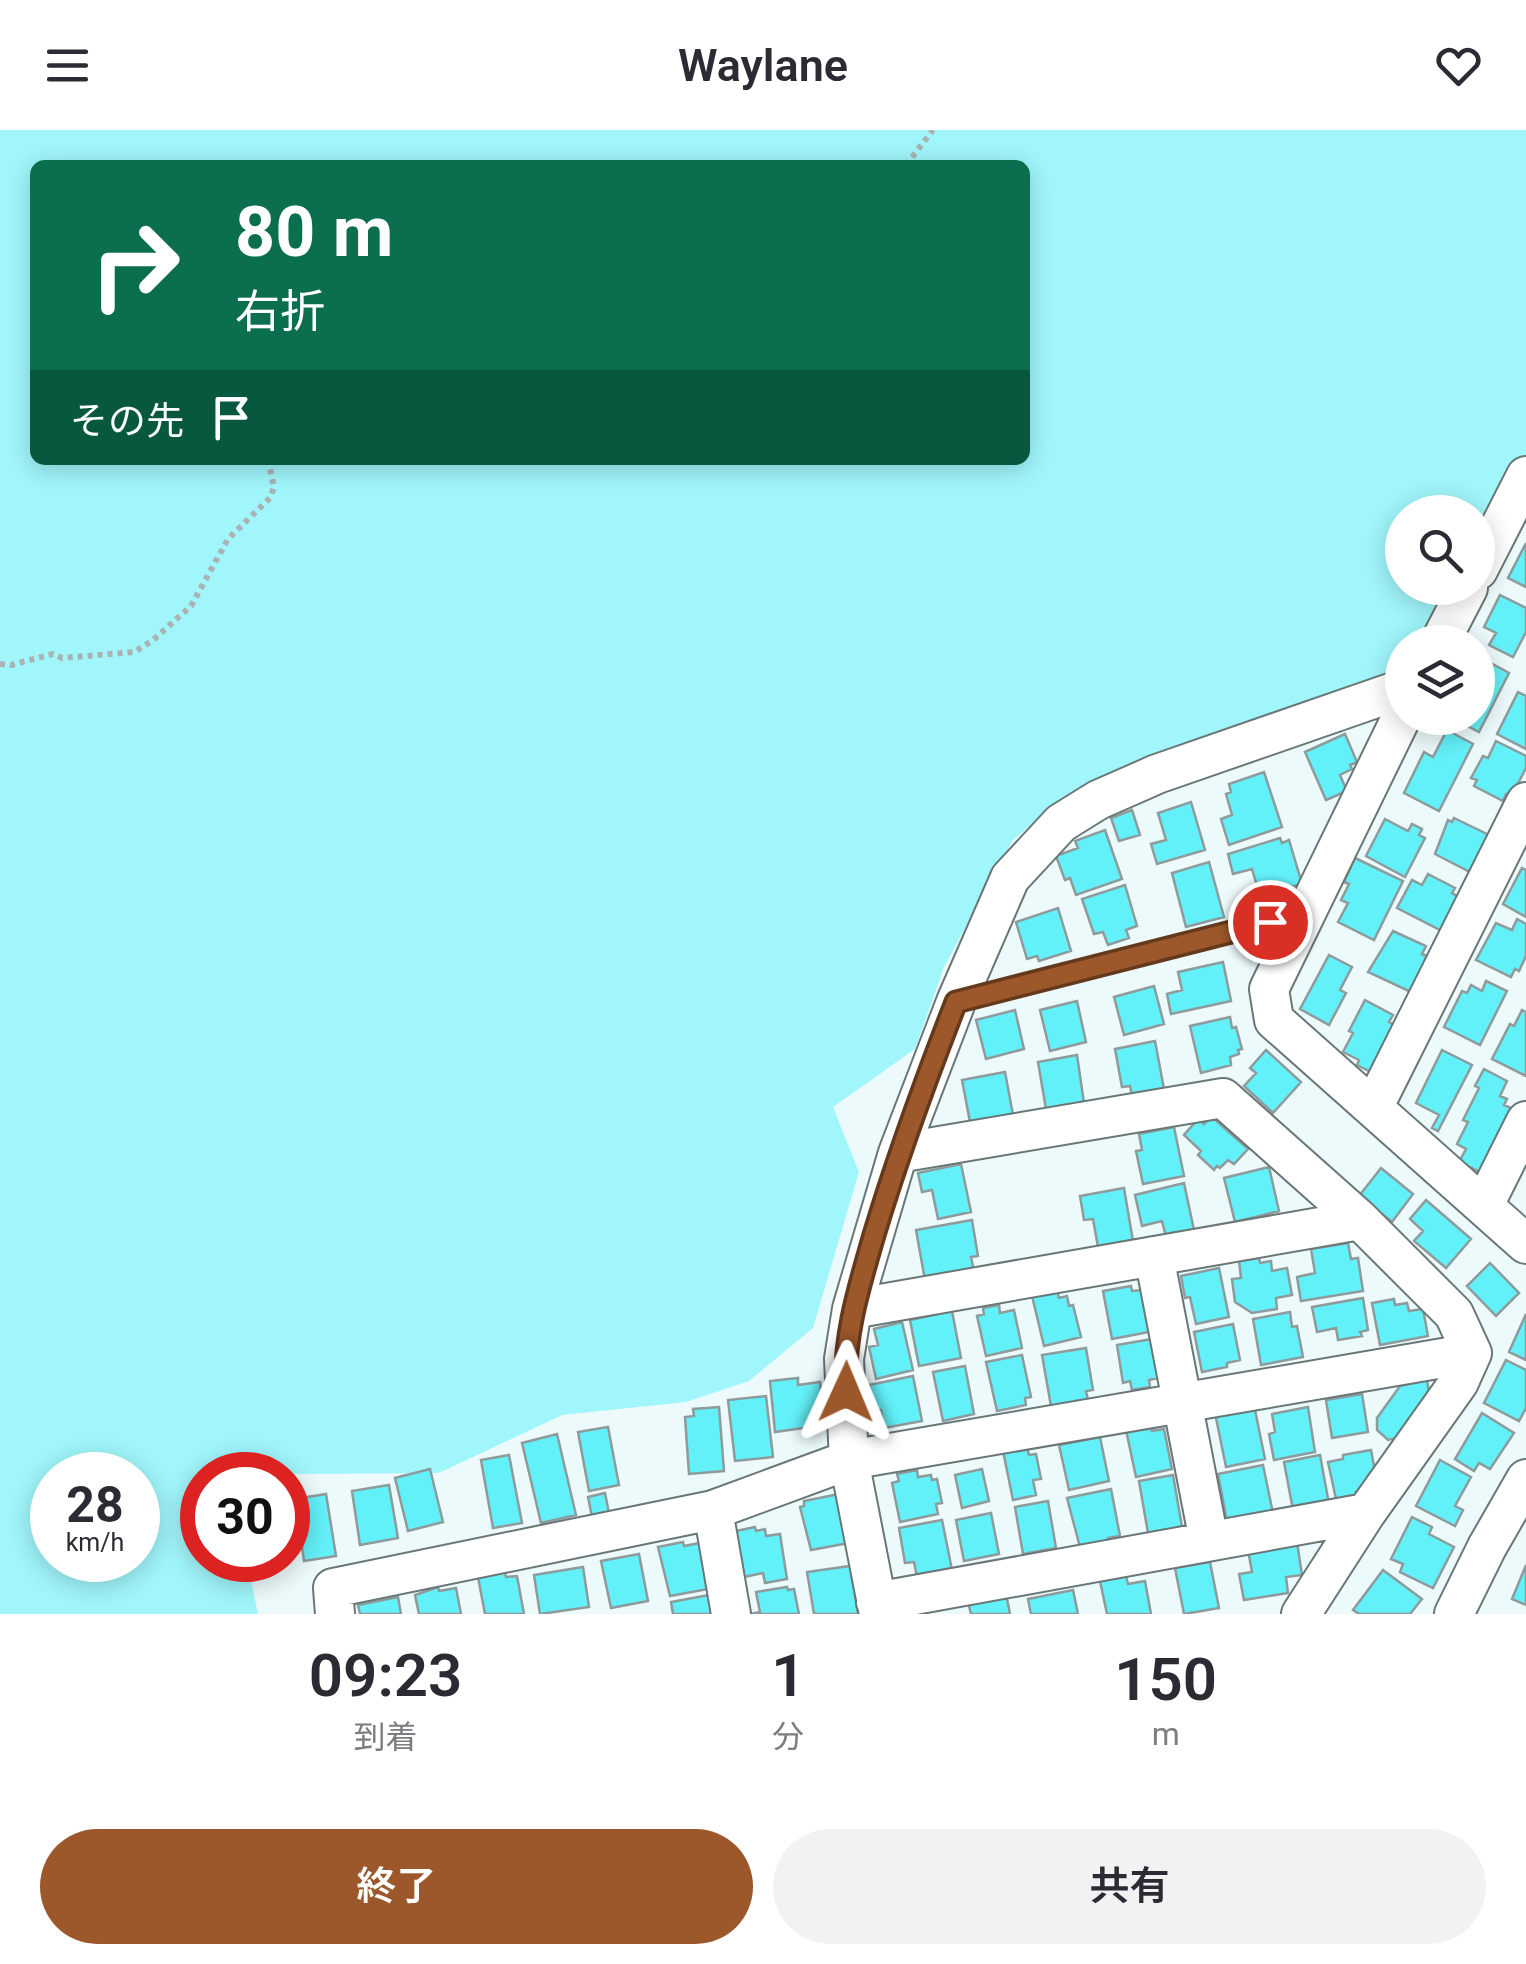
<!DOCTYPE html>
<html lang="ja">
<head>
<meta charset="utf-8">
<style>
  body { margin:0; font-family:Roboto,"Noto Sans JP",sans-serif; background:#f2f2f3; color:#2b2b33; height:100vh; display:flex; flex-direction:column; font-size:38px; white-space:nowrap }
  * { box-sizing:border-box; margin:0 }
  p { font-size:32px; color:#7c7c81 }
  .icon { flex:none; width:55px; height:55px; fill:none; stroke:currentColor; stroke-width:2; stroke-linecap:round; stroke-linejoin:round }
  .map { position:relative; height:1484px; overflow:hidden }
  .side { display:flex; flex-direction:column; background:#fff; flex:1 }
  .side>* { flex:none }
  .banner { position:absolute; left:30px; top:30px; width:1000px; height:305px; border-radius:15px; box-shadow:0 5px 25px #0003; background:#0b6e4f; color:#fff; overflow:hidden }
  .fabs { position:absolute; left:1385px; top:365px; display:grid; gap:20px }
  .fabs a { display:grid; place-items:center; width:110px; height:110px; border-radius:50%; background:#fff; box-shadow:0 5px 25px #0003; font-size:50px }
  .speed { position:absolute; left:30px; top:1322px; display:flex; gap:20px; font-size:50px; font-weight:700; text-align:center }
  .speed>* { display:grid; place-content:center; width:130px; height:130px; border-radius:50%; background:#fff; box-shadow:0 5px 25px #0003; line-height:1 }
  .speed small { font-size:25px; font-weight:400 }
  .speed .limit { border:15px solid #d22; background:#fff; color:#111 }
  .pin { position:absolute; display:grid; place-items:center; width:85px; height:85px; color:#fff; margin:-42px; border:5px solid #fff; border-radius:50%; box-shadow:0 2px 10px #0007 }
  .me { position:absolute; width:110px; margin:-55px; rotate:1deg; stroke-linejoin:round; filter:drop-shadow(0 0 8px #0008) }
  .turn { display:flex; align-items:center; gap:35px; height:210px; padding:0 40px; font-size:45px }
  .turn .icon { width:130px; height:130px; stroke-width:2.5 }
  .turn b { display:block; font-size:70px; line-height:85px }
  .then { display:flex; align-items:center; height:95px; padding:0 40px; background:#0003; gap:20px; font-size:38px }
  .eta { display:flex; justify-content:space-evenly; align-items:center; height:170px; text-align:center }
  .eta b { font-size:60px; font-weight:600; line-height:70px }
  .button { display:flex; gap:20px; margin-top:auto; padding:20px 40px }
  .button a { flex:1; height:115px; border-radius:60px; background:#9c572b; color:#fff; font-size:40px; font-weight:600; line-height:115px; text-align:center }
  .button a+a { background:#f2f2f3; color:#2b2b33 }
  header { display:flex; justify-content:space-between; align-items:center; height:130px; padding:0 40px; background:#fff; font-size:45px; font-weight:600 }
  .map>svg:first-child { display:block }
  .green { fill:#a0f6fb; fill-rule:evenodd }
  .building { fill:#63f1f9; stroke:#8e9b9c; stroke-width:2.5 }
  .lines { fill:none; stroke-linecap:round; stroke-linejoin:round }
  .lane-casing { stroke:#6a7777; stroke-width:22 }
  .street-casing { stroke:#6a7777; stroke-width:42 }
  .path { stroke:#a9b3b4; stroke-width:6; stroke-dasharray:5 5; stroke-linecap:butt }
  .lane { stroke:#fff; stroke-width:18 }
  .street { stroke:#fff; stroke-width:38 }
  .route-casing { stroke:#65391c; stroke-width:25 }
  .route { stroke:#9c572b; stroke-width:18 }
</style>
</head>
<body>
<header><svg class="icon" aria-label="menu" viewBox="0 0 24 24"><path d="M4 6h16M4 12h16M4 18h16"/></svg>Waylane<svg class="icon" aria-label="heart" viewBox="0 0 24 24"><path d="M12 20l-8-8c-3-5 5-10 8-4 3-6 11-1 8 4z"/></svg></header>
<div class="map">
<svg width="1526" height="1484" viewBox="0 0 1526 1484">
  <rect width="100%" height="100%" fill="#ecfafb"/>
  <path class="green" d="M0,0h1526v325l-48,86v-29h-76v76h51l-30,54h-21v31l-340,125 -50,43 -68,126 -29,82 -82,58 26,65 -46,156 -64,53 -63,21 -124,13 -123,58 -145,1 -6,5v-4h-86v85h45l11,54h-258zM35,35h990v295h-990zM52,1345h86v85h-86z"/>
  <path class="building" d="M1526,413v44l-18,-9z
    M1500,465l26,13v24l-13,25 -24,-12 7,-12 -12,-6z
    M1478,526l31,17 -30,59 -23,-12 2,-2h20z
    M1518,562l8,4v53l-29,-15z
    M1447,600l26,14 -34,67 -35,-18 20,-41 9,5z
    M1345,604l12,28 -7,3 2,4 -12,6 7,16 -21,9 -21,-48z
    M1496,611l30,15v12l-15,29 -5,-3 -3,7 -29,-15 3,-6 -6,-2 12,-22 5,2z
    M1264,642l18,55 -53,18 -8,-26 11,-4 -6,-21 5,-2 -2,-8z
    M1191,672l14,48 -48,14 -6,-20 15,-4 -8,-27z
    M1132,680l8,25 -21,6 -8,-23z
    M1454,688l35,17 -19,37 -35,-18 13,-34 4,2z
    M1385,689l23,12 4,-7 10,5 -3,6 6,3 -20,39 -39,-21z
    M1105,700l17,49 -46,16 -6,-17 -5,2 -9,-24 22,-8 -3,-7z
    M1280,708l2,5 7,-3 13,44 -42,12 -8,-27 -19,5 -5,-20z
    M1355,728l48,23 -29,59 -36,-18 10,-19 -7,-3 8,-16 -5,-2z
    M1209,732l15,55 -38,10 -14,-54z
    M1522,738l4,2v47l-23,-13z
    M1428,744l27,14 -3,5 10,6 -18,33 -47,-24 15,-28 10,5z
    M1125,755l12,41 -11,4 3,8 -21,7 -5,-13 -9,2 -12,-35z
    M1058,778l13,43 -32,10 -2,-5 -10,3 -11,-37z
    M1517,789l9,5v32l-7,15 -4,-2 -4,8 -35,-17 20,-37 16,7z
    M1393,801l33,15 -4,8 5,2 -16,36 -43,-20z
    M1329,825l23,12 -12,23 6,3 -17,32 -29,-16z
    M1223,832l8,39 -60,13 -4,-20 15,-4 -4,-18z
    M1486,851l21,10 -27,54 -36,-18 18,-36 5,2 4,-8 11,6z
    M1154,856l10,38 -40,11 -10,-38z
    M1365,870l28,15 -4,7 6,3 -24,47 -14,-7 2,-5 -16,-8 10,-19 -4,-2z
    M1077,871l9,41 -36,9 -10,-41z
    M1015,880l9,39 -38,10 -10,-39z
    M1522,880l4,2v64l-34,-17 18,-35 4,2z
    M1230,887l2,11 4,-1 6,22 -4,1 1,4 -9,3 1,8 -30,8 -11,-47z
    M1155,911l9,48 -32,6 -2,-9 -8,1 -7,-38z
    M1266,920l35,32 -28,31 -29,-27 12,-13 -6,-5z
    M1442,920l30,15 -34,66 -6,-3 7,-13 -23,-12z
    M1077,925l7,48 -38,6 -8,-47z
    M1484,939l23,12 -7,15 7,3 -3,6 11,5 -33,63 -23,-11 7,-13 -9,-5 11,-22 -5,-2 16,-32 -4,-2z
    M1005,942l8,43 -43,7 -8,-42z
    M1211,986l37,33 -14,15 -6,-4 -8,8 -3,-2 -3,4 -16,-15 3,-4 -17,-16 14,-16 6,5z
    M1174,997l10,49 -41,8 -7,-33 6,-1 -3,-16z
    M961,1034l10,48 -33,7 -6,-29 -10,2 -4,-19z
    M1269,1037l10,44 -44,11 -11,-44z
    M1381,1038l32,26 -21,28 -33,-26z
    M1184,1053l10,47 -28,7 -4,-16 -20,5 -7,-31z
    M1124,1058l9,53 -35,6 -5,-28 -9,1 -4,-24z
    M1426,1070l45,39 -25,29 -32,-27 9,-10 -13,-12z
    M972,1090l6,36 -7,1 3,14 -49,9 -9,-50z
    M1348,1113l3,16 7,-1 5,33 -62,10 -4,-24 18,-4 -4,-24z
    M1259,1128l1,5 11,-2 1,10 15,-3 5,27 -16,3 1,11 -25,4 -17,-11 -3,-23 9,-1 -2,-17z
    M1490,1133l29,30 -23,23 -29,-30z
    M1219,1138l10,49 -33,7 -6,-27 -5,1 -4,-22z
    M1131,1156l1,5 10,-1 7,42 -37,7 -9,-48z
    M1057,1160l2,8 8,-2 2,10 4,-1 8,32 -37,9 -12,-50z
    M1363,1168l5,32 -8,2 2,4 -24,4 -2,-12 -19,4 -5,-25z
    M1394,1169l1,6 12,-2 2,8 14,-2 5,27 -48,9 -8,-42z
    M999,1175l1,8 14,-3 8,38 -36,8 -9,-40 7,-2 -1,-6z
    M952,1181l9,47 -42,8 -9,-46z
    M1290,1182l2,15 5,-1 6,31 -42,8 -8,-46z
    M1526,1184v46l-17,-8z
    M902,1192l11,48 -37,9 -7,-32 9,-2 -4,-16z
    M1233,1194l7,36 -13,3v4l-25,5 -8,-40z
    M1152,1209l6,39 -9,2 1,7 -18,3 -2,-9 -7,2 -6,-38z
    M1086,1218l7,42 -7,1 2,9 -37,6 -9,-51z
    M1022,1225l9,42 -6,1 1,7 -29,6 -11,-49z
    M1506,1230l20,10v38l-7,13 -35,-18z
    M965,1236l9,48 -31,7 -10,-49z
    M913,1246l9,45 -38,7 -3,-18 -7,2 -5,-27z
    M798,1248v7l22,-3 5,43 -50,7 -5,-51z
    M1427,1250l3,18 -29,39 -13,3 -11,-10v-12l23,-32z
    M1362,1264l6,38 -36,6 -6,-38z
    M766,1266l7,61 -38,4 -7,-61z
    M1254,1275l11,54 -39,8 -11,-54z
    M719,1277l5,64 -35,3 -4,-57 9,-1 -1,-7z
    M1308,1277l7,45 -41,8 -5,-26 6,-2 -3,-18z
    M1482,1283l32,20 -24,36 -11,-6 -5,8 -19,-12z
    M1151,1294l1,7 12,-2 8,40 -36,8 -10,-47z
    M608,1297l11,58 -30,6 -11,-59z
    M557,1304l19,81 -35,8 -19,-80z
    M1100,1307l9,44 -40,9 -10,-45z
    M1027,1317l2,8 7,-1 5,25 -8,1 3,15 -23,5 -10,-49z
    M1371,1320l4,21 -4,1 1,9 -8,2 1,7 -9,2v3l-20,4 -8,-37 15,-3v-4z
    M509,1325l13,68 -29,5 -12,-68z
    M1320,1325l9,49 -36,6 -9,-48z
    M1440,1330l31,17 -16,29 8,4 -8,16 -39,-20z
    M1263,1335l11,53 -47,4 -9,-48z
    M430,1339l13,53 -35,9 -13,-53z
    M982,1339l7,32 -27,7 -7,-33z
    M917,1340l1,7 13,-2 1,5 5,-1 5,24 -6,1 2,10 -38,8 -8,-39 7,-2 -2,-7z
    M1173,1345l9,52 -34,6 -9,-52z
    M389,1355l9,53 -38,7 -8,-54z
    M1111,1359l9,47 -12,2 1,7 -28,6 -14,-53z
    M605,1363l4,20 -17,4 -4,-20z
    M326,1364l10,62 -32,5 -4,-28 -12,2v-35z
    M839,1364l10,49 -38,7 -11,-43 4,-1v-5z
    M1048,1371l8,47 -33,6 -8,-47z
    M991,1383l8,41 -35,7 -8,-41z
    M1412,1387l20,10 -3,7 25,13 -21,41 -33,-16 3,-8 -12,-5z
    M942,1390l10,50 -35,7 -3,-15 -9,1 -6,-35z
    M755,1397l1,4 9,-2 1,7 14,-2 7,45 -22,4 -2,-10 -19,4 -8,-46z
    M683,1412l1,4 16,-3 8,46 -38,7 -12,-49z
    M1297,1412l5,33 -16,2 2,16 -44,7 -5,-26 13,-2 -4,-22z
    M639,1424l9,47 -37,7 -10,-47z
    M1210,1432l9,46 -35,6 -9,-46z
    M1526,1435v40l-14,-6z
    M850,1436l8,48h-44l-7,-42z
    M583,1437l6,40 -49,7 -6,-39z
    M1383,1440l39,29 -12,15h-51l-6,-4z
    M505,1442l1,5 11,-1 7,38h-39l-7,-37z
    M1126,1446l2,8 17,-3 6,33h-44l-7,-33z
    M438,1457l1,4 17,-3 5,26h-42l-4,-19z
    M787,1457l1,3 6,-1 5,25h-49l10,-2 -4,-20z
    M1073,1460l5,24h-47l-3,-15z
    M1006,1464l4,20h-39l-3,-12z
    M709,1465l3,19h-39l-2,-12z
    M398,1467l3,17h-41l-2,-9z"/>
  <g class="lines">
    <g class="lane-casing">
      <path id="lane" d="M956,872l348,-88"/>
    </g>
    <g class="street-casing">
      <path id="street" d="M1478,440l48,-94
        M1440,512l28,-54
        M1402,586l-133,273 5,31 252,224
        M1373,978l153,-306
        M898,1023l325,-55 137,122 94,94 18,39 -13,29 -93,131 -65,101
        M1484,1075l42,-84
        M1154,1126l55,285
        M852,1179l508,-89
        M713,1380l18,104
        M876,1472l490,-89
        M335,1484l-2,-26 380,-78 136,-50 623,-107
        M879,1484l-30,-154 -5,-101 8,-50 46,-156 58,-151 54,-124 51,-55 37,-23 59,-26 245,-85
        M1454,1484l33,-67 39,-68"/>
    </g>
    <path class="path" d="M906,35l27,-35
      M0,534l11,1 42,-11 9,4 72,-6 18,-11 39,-35 37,-67 42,-41 4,-11 -6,-27"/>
    <use href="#lane" class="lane"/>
    <use href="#street" class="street"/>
  </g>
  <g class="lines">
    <g class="route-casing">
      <path id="route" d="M846,1262c-3,-55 13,-105 28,-157 24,-80 52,-156 82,-233l314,-80"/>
    </g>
    <use href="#route" class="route"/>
  </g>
</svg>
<div class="fabs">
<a><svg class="icon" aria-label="search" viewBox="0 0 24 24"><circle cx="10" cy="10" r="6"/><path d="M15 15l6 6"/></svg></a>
<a><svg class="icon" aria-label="layers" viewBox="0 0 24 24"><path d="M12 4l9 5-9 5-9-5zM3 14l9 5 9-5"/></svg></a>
</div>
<div class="speed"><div>28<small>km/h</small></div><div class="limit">30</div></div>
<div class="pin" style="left:1270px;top:792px;background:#d93025"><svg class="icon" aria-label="arrive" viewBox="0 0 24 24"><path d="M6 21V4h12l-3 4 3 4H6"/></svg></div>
<svg class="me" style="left:846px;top:1262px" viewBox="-20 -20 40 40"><path d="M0-17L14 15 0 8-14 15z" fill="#9c572b" stroke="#fff" stroke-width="4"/></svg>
<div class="banner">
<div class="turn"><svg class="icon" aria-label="right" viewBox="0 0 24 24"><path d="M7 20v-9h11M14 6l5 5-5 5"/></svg><div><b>80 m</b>右折</div></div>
<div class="then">その先<svg class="icon" aria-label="arrive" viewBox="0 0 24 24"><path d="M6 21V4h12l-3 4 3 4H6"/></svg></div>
</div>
</div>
<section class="side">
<div class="eta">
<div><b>09:23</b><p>到着</p></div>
<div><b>1</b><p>分</p></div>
<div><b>150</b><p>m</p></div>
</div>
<div class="button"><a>終了</a><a>共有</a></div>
</section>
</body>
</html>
